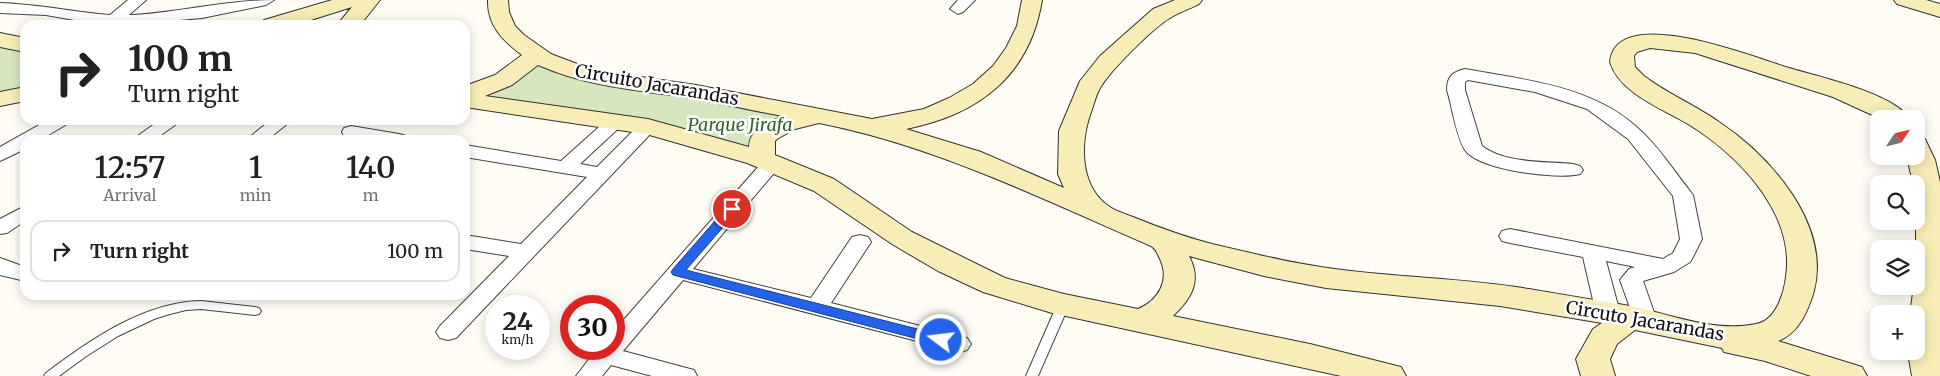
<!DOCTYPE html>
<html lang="en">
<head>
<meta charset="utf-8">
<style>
  body { margin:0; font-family:Merriweather,serif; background:#f6f6f6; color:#222; height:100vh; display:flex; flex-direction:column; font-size:19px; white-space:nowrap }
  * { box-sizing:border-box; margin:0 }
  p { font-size:16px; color:#767676 }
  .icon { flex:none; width:28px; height:28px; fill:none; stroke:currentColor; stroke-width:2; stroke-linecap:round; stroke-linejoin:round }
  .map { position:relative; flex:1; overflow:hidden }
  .panel { position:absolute; left:20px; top:135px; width:450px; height:165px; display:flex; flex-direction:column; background:#fff; border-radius:15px; box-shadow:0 2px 12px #0003 }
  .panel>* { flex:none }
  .hud { position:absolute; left:20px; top:20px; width:450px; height:105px; border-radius:15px; box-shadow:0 2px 12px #0003; background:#fff; color:#222; overflow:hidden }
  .needle { width:32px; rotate:55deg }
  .buttons { position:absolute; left:1870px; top:110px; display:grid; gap:10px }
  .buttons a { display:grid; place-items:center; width:55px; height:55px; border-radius:10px; background:#fff; box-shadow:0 2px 12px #0003; font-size:25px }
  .speed { position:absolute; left:485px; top:295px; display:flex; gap:10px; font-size:25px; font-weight:700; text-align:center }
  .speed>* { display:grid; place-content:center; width:65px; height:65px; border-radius:50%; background:#fff; box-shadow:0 2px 12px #0003; line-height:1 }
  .speed small { font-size:12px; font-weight:400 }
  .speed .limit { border:8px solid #d22; background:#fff; color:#111 }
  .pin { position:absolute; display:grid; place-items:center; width:42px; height:42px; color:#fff; margin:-21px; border:2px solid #fff; border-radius:50%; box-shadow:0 1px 5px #0007 }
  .me { position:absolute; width:55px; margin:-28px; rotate:285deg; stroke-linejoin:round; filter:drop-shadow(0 0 4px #0008) }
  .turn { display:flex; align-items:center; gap:18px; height:105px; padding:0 25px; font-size:22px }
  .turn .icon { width:65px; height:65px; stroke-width:2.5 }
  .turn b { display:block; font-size:35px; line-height:42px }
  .eta { display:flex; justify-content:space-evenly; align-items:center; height:85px; text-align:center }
  .eta b { font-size:30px; font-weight:600; line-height:35px }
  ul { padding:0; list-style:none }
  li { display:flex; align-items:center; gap:15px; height:62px; margin:0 10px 8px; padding:0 15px; border:2px solid #e0e0e0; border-radius:15px }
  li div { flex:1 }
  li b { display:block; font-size:19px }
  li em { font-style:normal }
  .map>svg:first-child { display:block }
  .green { fill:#d6e7c0 }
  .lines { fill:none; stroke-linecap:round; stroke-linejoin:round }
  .lane-casing { stroke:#434343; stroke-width:2 }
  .street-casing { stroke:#434343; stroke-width:2 }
  .secondary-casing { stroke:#323232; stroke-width:2 }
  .lane { fill:#fff; fill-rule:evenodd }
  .street { fill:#fff; fill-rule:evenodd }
  .secondary { fill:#f8edb6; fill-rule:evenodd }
  .route { fill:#2563eb; stroke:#184099 }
  .labels { text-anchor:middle; stroke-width:5; stroke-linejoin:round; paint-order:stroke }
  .street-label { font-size:18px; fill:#101010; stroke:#fff }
  .park-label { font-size:18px; font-style:italic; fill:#366425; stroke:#fff }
</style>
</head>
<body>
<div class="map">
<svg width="1940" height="376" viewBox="0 0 1940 376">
  <rect width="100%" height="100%" fill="#fefcf5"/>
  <path class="green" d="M0,43l25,2v49l-25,5z
    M536,54l26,13 260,48 -49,14 -11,30 -297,-66z"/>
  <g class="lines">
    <g class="lane-casing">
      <path id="lane" d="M201,301l54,6 4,1 2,3 -2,3 -4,1 -54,-6 -15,1 -16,4 -16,5 -36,17 -33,21 -26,19h-15l2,-3c44,-33 98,-71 155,-72z
        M1063,301l4,1 2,3 -31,71h-12l31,-71 2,-3z"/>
    </g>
    <g class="street-casing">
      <path id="street" d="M128,0h18l-17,15h5c47,-3 93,-15 140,-15l-8,5 -64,13 -68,6 -43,-1 -45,-8 -46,-2v-10c37,1 73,9 110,12z
        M958,0h17l-12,12 -5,2 -8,-5z
        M1465,69c60,11 131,17 177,63 18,17 32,39 48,59l3,4 9,44 -9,18 -3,5 -16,10 -31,9 14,40 -4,6 -8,2 -8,-2 -17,-47 9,-11 6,-2 -29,-6 14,52 -4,6 -8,2 -8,-2 -4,-6 -13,-56 -73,-14 -8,-2 -3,-5 3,-5 8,-2 153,30 10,-6 7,-14 -7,-43 -45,-57 -41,-30 -52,-17 -67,-12 -3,2v8l17,56c24,18 62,15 91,18l7,2 3,4 -3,4c-22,6 -102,-4 -115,-24 -9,-14 -13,-44 -18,-60 0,-13 5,-18 18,-21z
        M615,117l6,1 3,4 -3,4 -41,38 17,3 44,-44h14l2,4 -201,211 -8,2 -8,-2 -4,-6 4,-6 69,-70 -44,-7v-14l56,9 66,-67 -122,-20v-12l96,16 48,-43z
        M48,120h22l-3,4 -27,16h-15v9l-25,12v-14z
        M160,120h22l-28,20h-22z
        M271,120h21l-25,20h-21z
        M351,126l48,8 7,2 2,4h-43l-21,-4 -2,-4 2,-4z
        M772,157l7,2 3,4 -3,4 -86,102 118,29 41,-61 8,-2 8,2 3,5 -40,61 136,35 4,6 -4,6 -8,2 -276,-72 -60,71 71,19 3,6h-45l-41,-11 -9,11h-26l21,-27h17v-18l151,-172z
        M25,206v15l-18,12 -7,1v-15z
        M0,258l25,9v14l-25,-6z"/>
    </g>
    <g class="secondary-casing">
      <path id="secondary" d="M332,0h48l-20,25h-23l15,-18 -57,18h-34l3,-5z
        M488,0h20l1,12 6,14 9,9 27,19 42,16 103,15 176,34 52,-10 25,-11 24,-14 20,-18 13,-18 11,-22 5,-26h20c-12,75 -63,115 -136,129l75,23 83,36 -6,-14 1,-43 21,-50 20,-25 53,-47 22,-9h27l-3,4c-9,5 -20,8 -29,14 -17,10 -57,50 -68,67 -6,8 -8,20 -12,30 -10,30 -10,73 20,92 7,5 16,7 23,10 27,11 52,20 79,27 46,11 92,22 139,27 59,7 119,8 178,18 34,6 68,11 101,17 40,8 85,27 126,18 23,-4 30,-38 31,-58 2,-60 -52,-113 -99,-142 -25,-15 -69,-31 -78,-62 6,-61 148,-3 179,6 30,9 104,25 121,51h-29l-48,-22 -138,-44 -45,-5 -13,4 -3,4 1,11 9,9c24,18 51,29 75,46 51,34 112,102 95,169 -6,20 -15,42 -36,50l84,26 5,9h-56l-46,-15 -41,-9 -2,-4 -87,-18 -18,14 -7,15 5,17h-34l-5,-17 17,-30 9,-6 -102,-17 -174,-18 -62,-12 -75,-20c13,25 3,42 -16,60l137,28 79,20 12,3 5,9h-65l-289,-63 -69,-21 -45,-21 -46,-27 -78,-53 -67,-28 -101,-29 -181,-27v-21l30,-11 27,-20c-19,-14 -35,-30 -34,-55zM538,65c53,23 102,25 158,34 29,5 58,12 87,17 -15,6 -34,13 -34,31l-101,-28 -163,-23 27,-11zM819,123c117,23 223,76 332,123 5,3 6,7 9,13 10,21 -1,41 -22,50l-74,-15 -59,-16 -93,-46 -78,-53 -59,-24v-14l2,-2 18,-10z
        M1894,0h32l14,4v13l-43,-13z
        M0,33l25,5v14l-25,-5z
        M25,87v14l-25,5v-14z
        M1916,137l9,2 10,21 5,22v194h-28l-4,-23 8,-2v-37h-6l4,-28h2v-102h-3l-6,-28h9z"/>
    </g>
    <use href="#lane" class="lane"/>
    <use href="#street" class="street"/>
    <use href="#secondary" class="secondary"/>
  </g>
  <path class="route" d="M732,205l6,4 -1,2 -51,59 255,65 5,1 2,4 -2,3 -5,2 -268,-70 -2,-3 2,-3 55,-63z"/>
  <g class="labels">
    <g class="street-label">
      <text transform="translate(657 85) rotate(10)" y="6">Circuito Jacarandas</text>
      <text transform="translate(1645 321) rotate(10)" y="6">Circuto Jacarandas</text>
    </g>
    <g class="park-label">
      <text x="740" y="131">Parque Jirafa</text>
    </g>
  </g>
</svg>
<div class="buttons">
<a><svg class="needle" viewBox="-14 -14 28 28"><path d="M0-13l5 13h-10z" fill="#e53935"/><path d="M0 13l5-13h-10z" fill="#767676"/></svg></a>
<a><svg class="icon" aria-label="search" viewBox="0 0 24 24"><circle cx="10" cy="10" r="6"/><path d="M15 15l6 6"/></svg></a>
<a><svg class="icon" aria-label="layers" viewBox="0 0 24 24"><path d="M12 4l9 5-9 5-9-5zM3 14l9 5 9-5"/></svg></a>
<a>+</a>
</div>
<div class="speed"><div>24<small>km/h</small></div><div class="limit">30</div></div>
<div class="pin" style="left:732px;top:209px;background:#d93025"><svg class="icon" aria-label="arrive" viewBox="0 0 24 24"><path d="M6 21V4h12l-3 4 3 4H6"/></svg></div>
<svg class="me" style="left:941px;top:340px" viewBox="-20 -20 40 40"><circle r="17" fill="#2563eb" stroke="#fff" stroke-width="3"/><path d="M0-11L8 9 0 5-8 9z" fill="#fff"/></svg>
<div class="hud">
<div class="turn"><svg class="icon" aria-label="right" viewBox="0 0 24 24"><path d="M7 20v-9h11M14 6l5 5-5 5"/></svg><div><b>100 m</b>Turn right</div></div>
</div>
<section class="panel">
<div class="eta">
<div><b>12:57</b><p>Arrival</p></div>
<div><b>1</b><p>min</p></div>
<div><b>140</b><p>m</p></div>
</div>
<ul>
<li><svg class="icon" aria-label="right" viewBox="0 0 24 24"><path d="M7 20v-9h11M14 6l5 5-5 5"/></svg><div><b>Turn right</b></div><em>100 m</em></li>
</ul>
</section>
</div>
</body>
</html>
